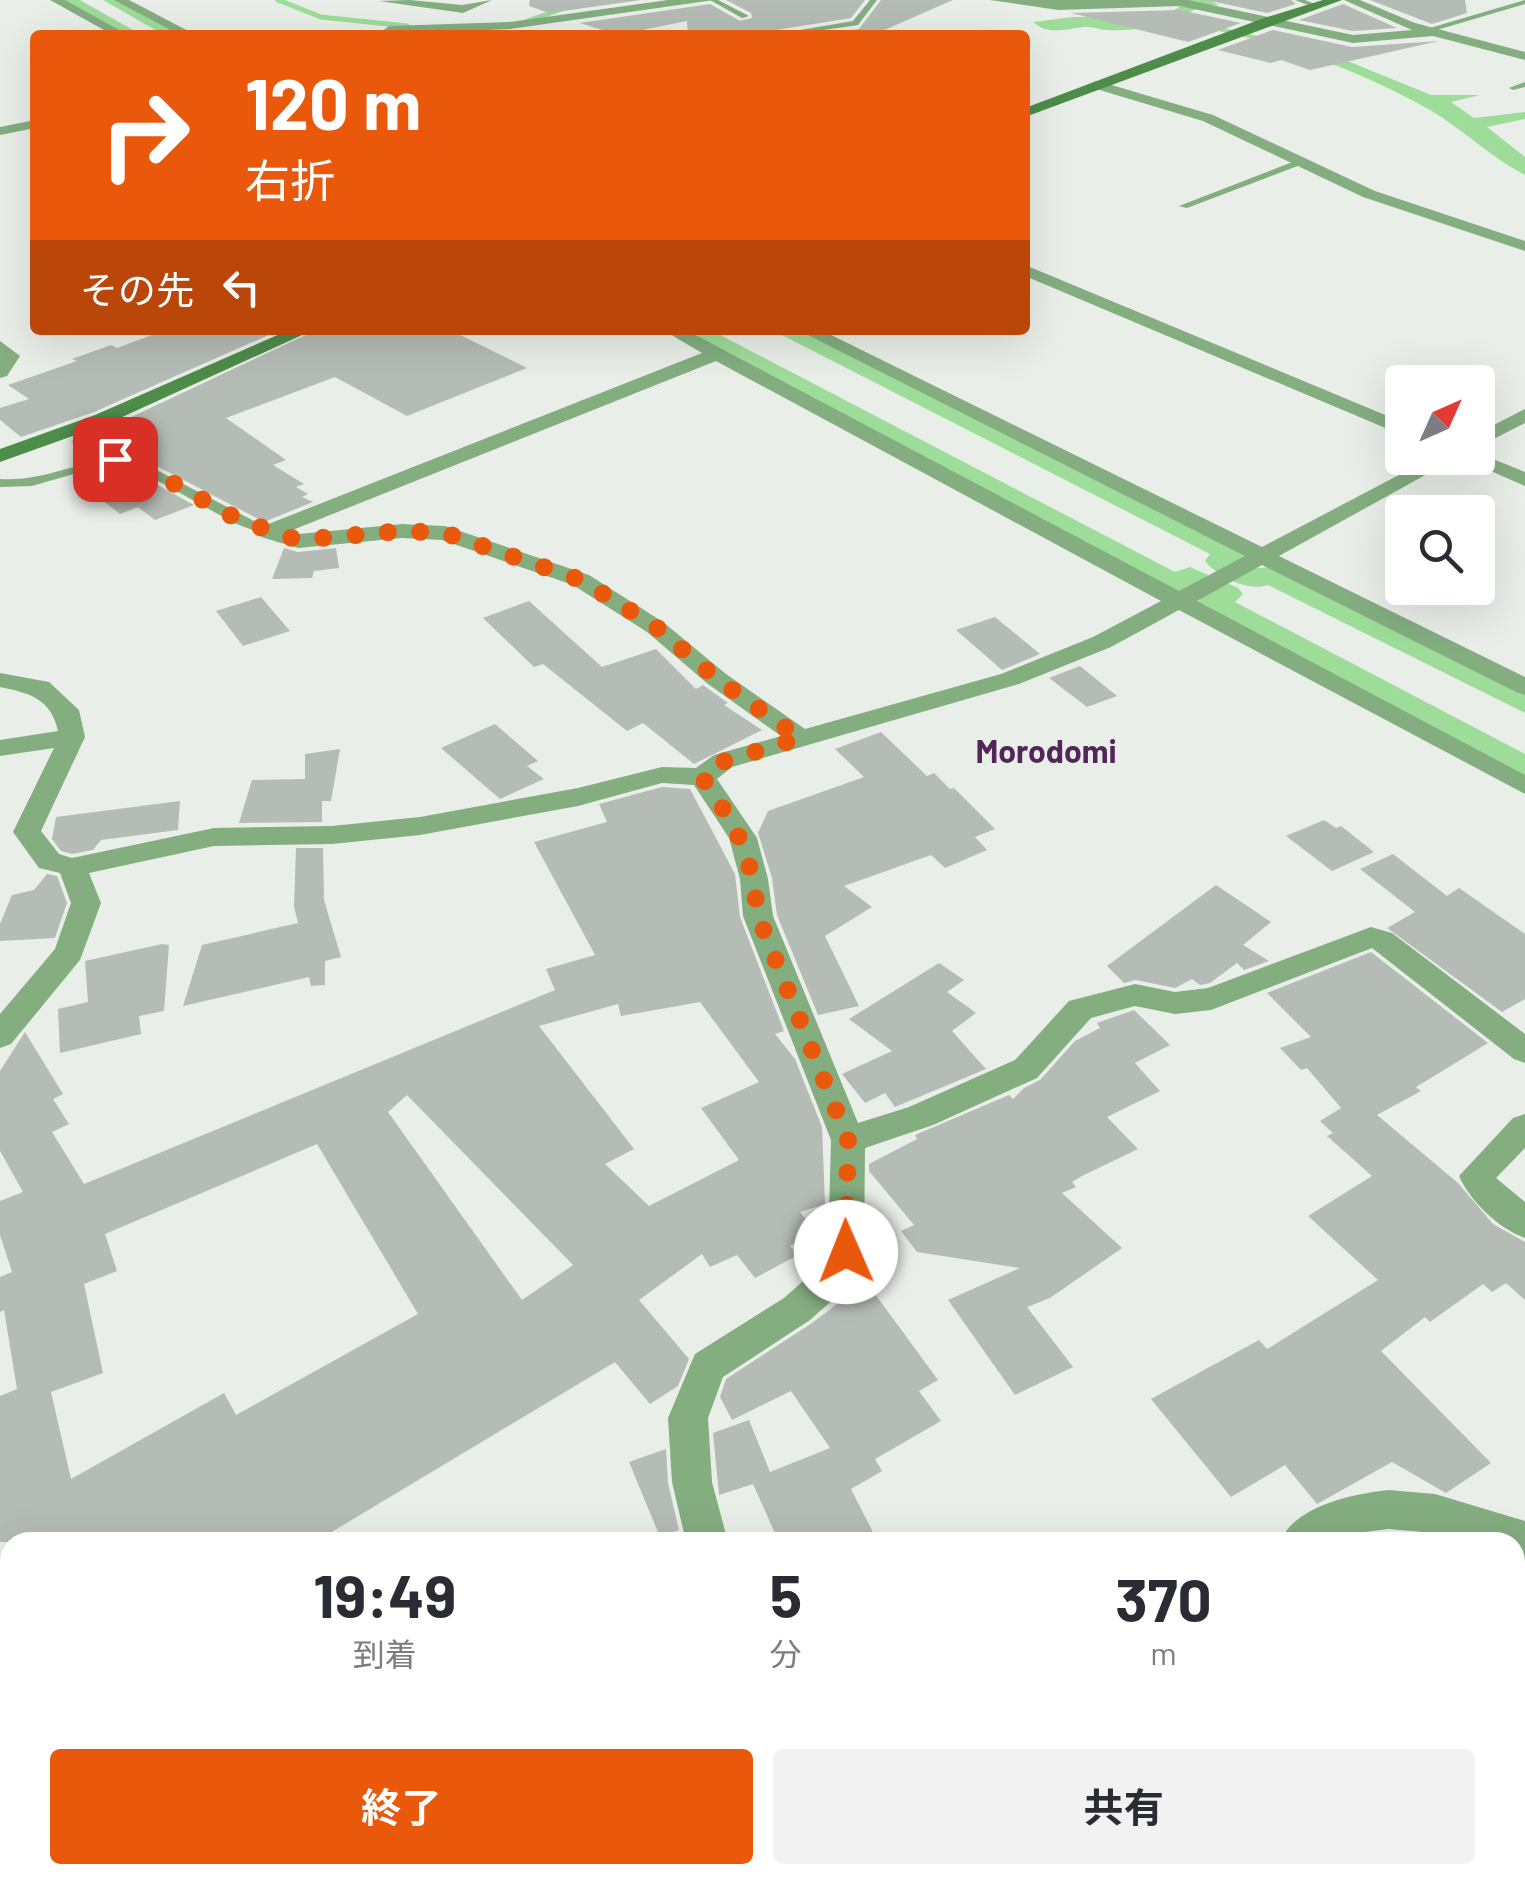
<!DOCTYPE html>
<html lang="ja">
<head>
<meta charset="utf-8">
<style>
  body { margin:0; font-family:Barlow,"Noto Sans JP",sans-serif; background:#f2f2f3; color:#2b2b33; height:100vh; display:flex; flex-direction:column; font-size:38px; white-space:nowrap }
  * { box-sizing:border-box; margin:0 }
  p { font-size:32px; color:#7c7c81 }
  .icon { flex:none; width:55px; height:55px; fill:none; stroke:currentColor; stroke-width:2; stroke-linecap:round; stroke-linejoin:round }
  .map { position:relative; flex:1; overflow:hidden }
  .sheet { position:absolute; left:0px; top:1532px; width:1525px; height:352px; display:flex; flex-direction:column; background:#fff; border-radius:30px 30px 0 0; box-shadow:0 10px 40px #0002 }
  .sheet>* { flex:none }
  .guide { position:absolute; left:30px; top:30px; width:1000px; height:305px; border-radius:10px; box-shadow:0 10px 40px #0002; background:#ea580c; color:#fff; overflow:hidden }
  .needle { width:65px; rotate:45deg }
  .buttons { position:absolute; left:1385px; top:365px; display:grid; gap:20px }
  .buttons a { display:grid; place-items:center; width:110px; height:110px; border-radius:10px; background:#fff; box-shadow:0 10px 40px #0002; font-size:50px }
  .pin { position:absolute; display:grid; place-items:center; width:85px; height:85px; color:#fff; margin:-42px; border-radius:20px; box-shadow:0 5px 15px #0006 }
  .me { position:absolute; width:110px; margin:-55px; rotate:359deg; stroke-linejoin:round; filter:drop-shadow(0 0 8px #0008) }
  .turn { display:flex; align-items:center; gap:35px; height:210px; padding:0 50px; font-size:45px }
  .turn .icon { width:130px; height:130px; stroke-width:2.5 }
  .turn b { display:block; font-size:70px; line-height:85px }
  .then { display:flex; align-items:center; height:95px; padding:0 50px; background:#0003; gap:20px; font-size:38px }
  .eta { display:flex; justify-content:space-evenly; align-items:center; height:170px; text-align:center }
  .eta b { font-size:60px; font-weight:700; line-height:70px }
  .primary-button { display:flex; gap:20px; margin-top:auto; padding:20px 50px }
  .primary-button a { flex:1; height:115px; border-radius:10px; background:#ea580c; color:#fff; font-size:40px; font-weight:700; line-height:115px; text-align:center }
  .primary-button a+a { background:#f2f2f3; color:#2b2b33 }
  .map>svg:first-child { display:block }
  .water { fill:#9edc99 }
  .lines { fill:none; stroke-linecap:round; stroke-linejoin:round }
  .stream { stroke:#9edc99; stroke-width:5 }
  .canal { fill:#9edc99; fill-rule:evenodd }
  .building { fill:#b5bbb5; fill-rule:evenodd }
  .service { fill:#84ad80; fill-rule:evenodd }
  .minor { fill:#84ad80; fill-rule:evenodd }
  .secondary { fill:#4e8c4a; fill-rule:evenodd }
  .route { stroke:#ea580c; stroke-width:18; stroke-dasharray:0 32.4 }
  .labels { text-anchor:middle; stroke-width:9; stroke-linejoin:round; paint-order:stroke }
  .quarter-label { font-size:32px; font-weight:bold; fill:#532659; stroke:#e9efe8 }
</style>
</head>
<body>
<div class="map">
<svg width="1525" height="1883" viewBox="0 0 1525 1883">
  <rect width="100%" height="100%" fill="#e9efe8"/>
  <path class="water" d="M1188,0h21l10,5h-15l-18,9 5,6 137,33 103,42h49l-29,7 23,16 51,-6v7l-38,8 38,30v18c-35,-18 -62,-46 -95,-65 -72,-41 -150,-68 -231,-83 -31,-5 -62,5 -92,3 -8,0 -16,-4 -23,-3 -19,2 -35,9 -51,-5l40,-5h92z"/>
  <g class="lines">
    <path class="stream" d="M278,0l43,17 86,9
      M525,22l62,-22"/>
    <path class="canal" d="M62,0h18l60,34 -18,1z
      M103,0h18l63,35h-20z
      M696,330h25l1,6 453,236 15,-5 48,21 5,6 -8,8 290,152v23l-323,-169 -5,-6 8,-8 -14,-7 -16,6 -10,-3 -467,-248z
      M772,330h29l442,219 4,6 -5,6 12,7 22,-1 249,124v22l-257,-128c-20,7 -50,-8 -63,-24l5,-7z"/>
  </g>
  <path class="building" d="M530,0h111l-92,13 -20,-7z
    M726,0h139l-14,18 -81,13 -3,4h-79l-1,-14 -69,14 -38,-12 130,-19 30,17 12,-3 -1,-5z
    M881,0h72l-80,35h-57l43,-6z
    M1206,0h85l5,4 -29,9z
    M1370,0h95l2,13 -35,11z
    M1343,4l54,24 -44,3 -54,-11z
    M1180,10l61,13 -53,19 -117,-29z
    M1273,30l79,17 87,-6 -129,29 -29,-10 -10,3 -53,-13z
    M165,330h115l-186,82 -73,25 -21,-17v-12l29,-9 -21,-14 69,-24 -5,-2 39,-14 6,3z
    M316,330h134l77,38 -120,48 -72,-39 -109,41 60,42 -13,5 31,19 -8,3 12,7 -6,3 11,5 -49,20 -134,-70 -41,7 -18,-18 39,-14z
    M125,467l69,38 -39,15 -17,-13 -18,7 -22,-17 -6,-24z
    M284,548l14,4 38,-4 3,20 -25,3 -2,7 -40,1z
    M261,597l29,34 -47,15 -27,-35z
    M529,601l73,66 54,-18 40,40 7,-4 25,18 -4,2 38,25 -68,34 -51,-41 -16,8 -84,-67 -9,3 -51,-49z
    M995,617l45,37 -38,16 -46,-40z
    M1080,666l37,30 -30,11 -38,-29z
    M495,724l43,37 -11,5 17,13 -44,20 -59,-51z
    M881,732l46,44 7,-3 16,16 4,-1 41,41 -20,8 12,13 -42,18 -14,-13 -87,31 28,21 -47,29 34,70 -41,9 -41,-100 -5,-37 -14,-45 10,-22 96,-34 -29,-28z
    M340,749l-9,52h-9v21l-83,1 13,-43 53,-1v-25z
    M662,787l28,2 45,85 5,43 44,114 -9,3 20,25 27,68 3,77 -25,8 16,20 -26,14 8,9 -43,23 -18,-23 -27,12 -8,-13 -63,46 50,59 -11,27 -28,18 -35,-42 -300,180h-315v-146l17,-7 -13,-79 -4,2v-35l12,-5 -12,-37v-34l23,-9 -23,-41v-80l25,-39 38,62 -10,5 16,25 -17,8 32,52 471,-194 -9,-21 49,-14 -61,-113 73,-20 -8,-18zM700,1002l59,80 -58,26 38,52 -90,46 -44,-42 29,-15 -95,-123 79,-22 3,12zM407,1095l166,170 -51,35 -134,-188zM317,1144l101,170 -182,101 -12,-22 -153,86 -20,-87 52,-19 -19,-89 33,-13 -12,-37z
    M180,801l-2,29 -77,10 -8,10 -21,4 -11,-3 -9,-12 4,-22z
    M1324,820l12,8 5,-2 33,26 -42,19 -46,-35z
    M296,848h27l1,52 17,57 -16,4v24l-14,1 -2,-9 -126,29 19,-61 96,-22 -4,-16z
    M1393,854l54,42 12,-8 66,46v65l-23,13 -115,-84 28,-16 -55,-43z
    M47,874l10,2 10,27 -12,35 -55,3v-17l12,-29 22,-5z
    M1216,885l55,37 -28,23 26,16 -25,9 -7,-7 -27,20 -10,2 -8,-6 -17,9 -39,-8 -12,3 -17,-17z
    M162,944l7,1 -5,66 -25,5 2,18 -81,19 -2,-44 30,-7 -3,-41z
    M1371,952l117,91 -72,44 5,4 -44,24 81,68 35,41 32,18v58l-19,-17 -14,9 -9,-8 -53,38 -5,-5 -44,34 110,112 -45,30 -54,-31 -75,42 -32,-39 -54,32 -80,-98 108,-59 8,9 111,-69 -70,-64 64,-40 -45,-40 6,-3 -13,-12 21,-13 -34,-40 -6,2 -21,-22 31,-11 -44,-44z
    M939,963l25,17 -17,12 29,21 -24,18 34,38 -91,38 -10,-14 -20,10 -23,-29 50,-23 -43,-32z
    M1134,1010l36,35 -35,18 25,28 -53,26 31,32 -56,27 -10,6 4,5 -14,6 60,55 -72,50 -23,9 46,60 -58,28 -67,-95 72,-32 -103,-16 -16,-21 13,-6 -45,-54v-7l48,-25 -2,-4 94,-40 4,4 11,-11 16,-8 35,-39 25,-13 -3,-5z
    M864,1279l74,101 -19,11 22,30 -66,38 7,12 -31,18 27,53h-99l-26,-58 -34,11 -6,-62 36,-13 21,52 60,-24 -39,-57 -59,29 -12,-23 6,-18 86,-56 29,-22 11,-16z
    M666,1449l2,34 11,47 -19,7 -31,-75z"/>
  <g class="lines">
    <path class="service" d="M710,0h8l31,16 -7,2z
      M870,0h7l-19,25 -68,10h-19l82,-14z
      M1295,0h10l12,5 -4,2z
      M1525,0v4l-95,28 -7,-2z
      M1525,82v5l-12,3 -4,-2z
      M1300,159l3,5 -116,44 -8,-2z
      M128,455l147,77 -6,4 -35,-13 -108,-60 -28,4 -66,19 -32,1v-8c45,3 84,-20 128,-24z"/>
    <path class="minor" d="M50,0h15l63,35h-15z
      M114,0h15l67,35h-16z
      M410,0l52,5 30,-5 -29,13 -84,-12z
      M668,0h46l-204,29 -133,6 12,-9 121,-4z
      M990,0h198l165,35 59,-5 -68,-30h16l55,23 110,29v8l-92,-24 -80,7 -173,-37 -122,4z
      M1098,81l115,34 162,76 150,50v10l-162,-54 -160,-76 -110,-33v-6z
      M35,120v8l-35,7v-8z
      M1025,265l377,157v13l-377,-159z
      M663,330h23l493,261 66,-35 -447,-226h23l441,217 169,-89h25l-177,98 246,121v18l-9,-3 -254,-127 -65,36 328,174v19l-346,-184 -68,37 -92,37 -287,83 -15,12 40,59 11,41 5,37 85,207 51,-16 106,-47 54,-59 66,-17 40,8 33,-4 163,-61 21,6 133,101v29l-11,-4 -142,-111 -161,62 -36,4 -40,-8 -44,12 -54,60 -104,47 -68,23 -1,104 -18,36 -36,32 -87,57 -15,41 4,64 16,60h-42l-14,-60 -4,-64 27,-64 89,-56 36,-32 8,-15 3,-111 -88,-224 -3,-37 -11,-41 -35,-53 -32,-2 -84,23 -158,29 -88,9 -118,2 -125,27 12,30 -21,57 -69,84 -11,4v-34l55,-65 16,-46 -11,-30 -21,-5 -26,-36 41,-84 -54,8v-16l58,-9c-7,-32 -28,-38 -58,-44v-14l49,9 30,28 6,27 -44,94 18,23 13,4 142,-30 118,-2 88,-9 158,-29 84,-21 34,1 18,-13 67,-19 -73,-52 -61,-52 -74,-47 -131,-45 -40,-2 -104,10 -37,-11 -3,-5 3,-5 441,-174zM716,361l445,240 -68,36 -92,37 -196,55 -79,-55 -63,-52 -74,-47 -144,-49 -43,-2 -103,10 -9,-3z
      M0,341l20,15 -13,20 -7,2z
      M1525,409v14l-47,24v-14z
      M1478,453l47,19v14l-64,-28h17z
      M1525,1114v34l-29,30 29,24v36c-26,-9 -55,-37 -66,-62l54,-58z
      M1388,1490l47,4 90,27v40l-10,-4v-15h-43l-37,-9 -47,-4 -23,3 -28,10h-57c14,-36 73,-48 108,-52z
      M0,1668l10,4v67l-10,-4z
      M45,1875h48l3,8h-48z
      M753,1875h50l-3,8h-50z"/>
    <path class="secondary" d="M1323,0h19l-317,117v-9l239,-90z
      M289,330h24l-204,93 -109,39v-13l95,-34z"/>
  </g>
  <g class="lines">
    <path class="route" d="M115,459l24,5 100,56 59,20 104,-9 43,2 136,47 74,46 62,53 83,59 -78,24 -20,15c37,55 48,72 56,139l90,224 -2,112"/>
  </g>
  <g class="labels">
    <g class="quarter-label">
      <text x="1046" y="763">Morodomi</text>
    </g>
  </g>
</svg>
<div class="buttons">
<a><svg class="needle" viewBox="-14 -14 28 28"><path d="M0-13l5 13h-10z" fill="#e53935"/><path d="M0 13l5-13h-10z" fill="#7c7c81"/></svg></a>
<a><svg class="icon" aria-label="search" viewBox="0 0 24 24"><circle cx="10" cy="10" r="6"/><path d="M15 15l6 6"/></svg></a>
</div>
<div class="pin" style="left:115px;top:459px;background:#d93025"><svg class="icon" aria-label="arrive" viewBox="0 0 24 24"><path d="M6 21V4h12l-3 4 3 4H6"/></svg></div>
<svg class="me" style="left:846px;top:1252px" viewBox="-20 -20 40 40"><circle r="19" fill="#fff"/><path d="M0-13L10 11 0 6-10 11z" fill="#ea580c"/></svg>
<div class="guide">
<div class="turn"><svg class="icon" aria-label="right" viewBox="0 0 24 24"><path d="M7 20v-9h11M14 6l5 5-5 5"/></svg><div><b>120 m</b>右折</div></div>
<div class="then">その先<svg class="icon" aria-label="left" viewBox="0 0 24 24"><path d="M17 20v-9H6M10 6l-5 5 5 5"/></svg></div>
</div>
<section class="sheet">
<div class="eta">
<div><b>19:49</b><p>到着</p></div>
<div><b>5</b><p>分</p></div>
<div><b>370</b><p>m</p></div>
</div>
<div class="primary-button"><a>終了</a><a>共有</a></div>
</section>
</div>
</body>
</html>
